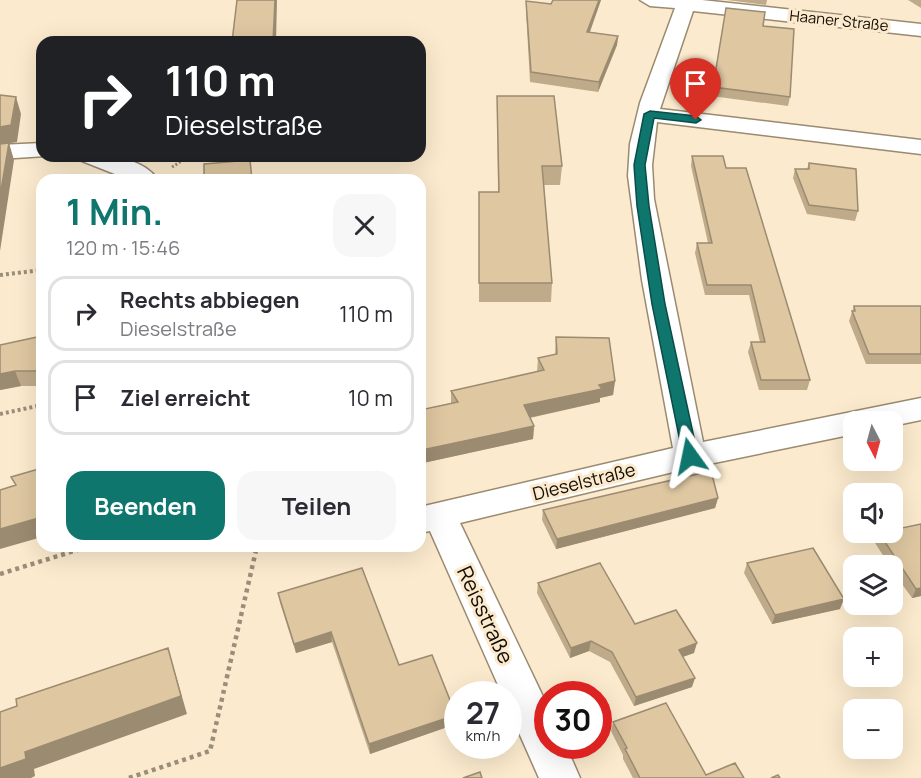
<!DOCTYPE html>
<html lang="de">
<head>
<meta charset="utf-8">
<style>
  body { margin:0; font-family:Manrope,sans-serif; background:#f7f7f7; color:#2b2b33; height:100vh; display:flex; flex-direction:column; font-size:22px; white-space:nowrap }
  * { box-sizing:border-box; margin:0 }
  p { font-size:20px; color:#7c7c81 }
  .icon { flex:none; width:33px; height:33px; fill:none; stroke:currentColor; stroke-width:2; stroke-linecap:round; stroke-linejoin:round }
  .map { position:relative; flex:1; overflow:hidden }
  .drawer { position:absolute; left:36px; top:174px; width:390px; height:378px; display:flex; flex-direction:column; background:#fff; border-radius:18px; box-shadow:0 6px 24px #0002 }
  .drawer>* { flex:none }
  .hud { position:absolute; left:36px; top:36px; width:390px; height:126px; border-radius:18px; box-shadow:0 6px 24px #0002; background:#202124; color:#fff; overflow:hidden }
  .needle { width:39px; rotate:174deg }
  .controls { position:absolute; left:843px; top:411px; display:grid; gap:12px }
  .controls a { display:grid; place-items:center; width:60px; height:60px; border-radius:12px; background:#fff; box-shadow:0 6px 24px #0002; font-size:30px }
  .speed { position:absolute; left:444px; top:681px; display:flex; gap:12px; font-size:30px; font-weight:700; text-align:center }
  .speed>* { display:grid; place-content:center; width:78px; height:78px; border-radius:50%; background:#fff; box-shadow:0 6px 24px #0002; line-height:1 }
  .speed small { font-size:15px; font-weight:400 }
  .speed .limit { border:9px solid #d22; background:#fff; color:#111 }
  .pin { position:absolute; display:grid; place-items:center; width:51px; height:51px; color:#fff; margin:-62px -26px; border-radius:50% 50% 50% 0; rotate:-45deg; box-shadow:0 0 6px #0007 }
  .pin .icon { rotate:45deg }
  .me { position:absolute; width:66px; margin:-33px; rotate:348deg; stroke-linejoin:round; filter:drop-shadow(0 0 4px #0008) }
  .turn { display:flex; align-items:center; gap:21px; height:126px; padding:0 30px; font-size:27px }
  .turn .icon { width:78px; height:78px; stroke-width:2.5 }
  .turn b { display:block; font-size:42px; line-height:51px }
  .round { display:grid; place-items:center; flex:none; width:63px; height:63px; border-radius:18px; background:#f7f7f7 }
  .head { display:flex; align-items:center; justify-content:space-between; height:102px; padding:0 30px }
  h1 { font-size:36px; font-weight:700; line-height:45px; color:#0f766e }
  .button { display:flex; gap:12px; margin-top:auto; padding:12px 30px }
  .button a { flex:1; height:69px; border-radius:18px; background:#0f766e; color:#fff; font-size:24px; font-weight:700; line-height:69px; text-align:center }
  .button a+a { background:#f7f7f7; color:#2b2b33 }
  ul { padding:0; list-style:none }
  li { display:flex; align-items:center; gap:18px; height:75px; margin:0 12px 9px; padding:0 18px; border:3px solid #e1e1e2; border-radius:18px }
  li div { flex:1 }
  li b { display:block; font-size:22px }
  li em { font-style:normal }
  .map>svg:first-child { display:block }
  .lines { fill:none; stroke-linecap:round; stroke-linejoin:round }
  .street-casing { stroke:#9a8a70; stroke-width:3 }
  .path-far2 { stroke:#9a8d79; stroke-width:3; stroke-dasharray:2 2; stroke-linecap:butt }
  .path-far1 { stroke:#9a8d79; stroke-width:4; stroke-dasharray:3 3; stroke-linecap:butt }
  .path { stroke:#9a8d79; stroke-width:4.5; stroke-dasharray:4 4; stroke-linecap:butt }
  .street { fill:#fff; fill-rule:evenodd }
  .wall { fill:#bfab8a }
  .shaded-wall { fill:#9b8b71 }
  .building { fill:#dec7a1; stroke:#9b8b71; stroke-width:1.5 }
  .route { fill:#0f766e; stroke:#0a4d48; stroke-width:1.5 }
  .labels { text-anchor:middle; stroke-width:6; stroke-linejoin:round; paint-order:stroke }
  .far-street-label { font-size:15px; fill:#130d04; stroke:#fbeacd }
  .street-label { font-size:18px; fill:#130d04; stroke:#fbeacd }
  .near-street-label { font-size:21px; fill:#130d04; stroke:#fbeacd }
</style>
</head>
<body>
<div class="map">
<svg width="921" height="778" viewBox="0 0 921 778">
  <rect width="100%" height="100%" fill="#fbeacd"/>
  <g class="lines">
    <g class="street-casing">
      <path id="street" d="M640,0h62l219,24v12l-228,-25 -33,98 261,31v14l-264,-32 -5,43 2,34 49,243 218,-44v22l-29,6v-4h-38v12l-164,34 -230,55 88,184v39h18l14,32h-41l-31,-70v-14h-6l-72,-163 -10,2v-26l253,-59 -31,-168 -14,-104 2,-32 10,-41 35,-95 -25,-2z
        M42,143v13h4l-46,3v-14z
        M78,156c27,0 63,-1 80,24h-28l-48,-19z"/>
    </g>
    <path class="path-far2" d="M172,167l18,-11"/>
    <path class="path-far1" d="M0,275l42,-5
      M0,414l42,-9"/>
    <path class="path" d="M0,574l90,-28
      M129,778l81,-27 47,-205"/>
    <use href="#street" class="street"/>
  </g>
  <path class="wall" d="M553,0h48l-11,32 28,4 -1,9 -19,47 -68,-10 -4,-72v-9l25,3z
    M727,0h40l-1,5z
    M908,0h13v8z
    M726,8l37,18 27,71 -2,9 -77,-10z
    M497,96l65,70 -2,19h-16l8,98 -1,19h-72v-91l19,-19z
    M228,156h49l-48,3z
    M692,156l34,12 84,212 -3,10h-48l-11,-38 3,-10h9l-11,-47h-44l-10,-42 2,-10h11l-17,-77z
    M809,163l49,48 -3,10 -48,-7 -14,-36 2,-9h12z
    M854,306h67v58h-55l-17,-43z
    M42,336v50h-21l-21,4z
    M556,337l59,44 -2,14 -13,3v4l-70,16 4,8 -1,13 -110,24 -3,-7v-46l31,-7v-12l86,-19 1,-14 17,-4z
    M718,498l-3,10 -159,41 -14,-29 1,-10z
    M921,524v72l-9,2 -20,-28v-4h-2l-15,-23 4,-10z
    M747,563l93,46 -68,15 -28,-51z
    M538,583l97,41 59,29 -11,4 9,30 -58,19 -24,-44 -21,-11 -19,7 -33,-65z
    M278,593l121,72 57,50v9l-86,30 -38,-112 -36,11 -16,-50z
    M613,722l93,53 38,3h-111l-10,-19v-4l-12,-24z"/>
  <path class="shaded-wall" d="M275,0h2l-1,42h-3z
    M599,0h2l-15,42 1,-10z
    M618,36l-1,9 -19,47 1,-10z
    M16,97l5,17 -4,28 -17,3v-18z
    M9,143l5,17 -14,91v-55z
    M15,371l6,15 -21,4v-16z
    M615,381l-2,14 -13,3v4l-77,17 1,-14 75,-20z
    M534,426l-1,13 -110,24 -1,-13z
    M718,498l-3,10 -159,41 1,-10z
    M42,517v20l-42,12v-20z
    M921,588v8l-9,2 4,-9z
    M844,599l-4,10 -68,15 3,-9z
    M331,632l1,10 -36,11 -2,-9z
    M591,641l-2,10 -19,7 1,-10z
    M697,643l-3,10 -18,6 3,-9z
    M168,648l19,66 -153,55 1,7 -4,2h-31v-10z
    M695,678l-3,9 -58,19 2,-9z
    M456,715v9l-86,30 -1,-10z"/>
  <path class="building" d="M237,0h38l-2,42h-41z
    M553,0h46l-12,32 31,4 -19,46 -68,-10 -5,-71 25,3z
    M726,8l39,4 -2,14 31,3 -4,68 -77,-10z
    M0,95l16,2 -5,28 -11,2z
    M497,96h57l8,70h-20l10,117h-73v-91h20z
    M9,143l-9,53v-52z
    M692,156h31l3,12h20l64,212h-49l-10,-38h14l-14,-57h-44l-10,-42h15z
    M250,160l2,20h-48v-16z
    M809,163l47,6 2,42 -49,-6 -14,-36h14z
    M854,306h67v48h-52l-17,-43h3z
    M42,336v35h-27l-15,3v-29z
    M556,337l53,1 6,43 -16,4 3,4 -78,16 10,21 -112,24 -2,-7v-33l38,-8 -7,-11 93,-21 -6,-12 19,-4z
    M42,468v49l-42,12v-39l16,-5 -5,-8z
    M711,471l7,27 -161,41 -14,-29z
    M921,524v64l-5,1 -37,-56 13,-1v-2z
    M813,548l31,51 -69,16 -28,-52z
    M600,563l35,61 41,-14 21,33 -18,7 16,28 -59,19 -24,-45 -21,-11 -20,7 -33,-65z
    M362,568l37,97 33,-10 24,60 -87,29 -38,-112 -37,12 -16,-51z
    M168,648l13,48 -156,56 1,7 -26,9v-56l17,-6 -1,-7z
    M666,703l40,72 29,-12 9,15h-104l-15,-29 2,-1 -14,-26z
    M480,772l2,6h-19z
    M778,775l2,3h-9z"/>
  <path class="route" d="M650,111l46,5 5,4 -5,3 -42,-5 -9,47 4,41 16,98 33,152 -8,6 -7,-6 -31,-152 -15,-98 -3,-41 10,-51z"/>
  <g class="labels">
    <g class="far-street-label">
      <text transform="translate(839 21) rotate(6)" y="5">Haaner Straße</text>
    </g>
    <g class="street-label">
      <text transform="translate(584 482) rotate(-14)" y="6">Dieselstraße</text>
    </g>
    <g class="near-street-label">
      <text transform="translate(485 615) rotate(65)" y="7">Reisstraße</text>
    </g>
  </g>
</svg>
<div class="controls">
<a><svg class="needle" viewBox="-14 -14 28 28"><path d="M0-13l5 13h-10z" fill="#e53935"/><path d="M0 13l5-13h-10z" fill="#7c7c81"/></svg></a>
<a><svg class="icon" aria-label="sound" viewBox="0 0 24 24"><path d="M4 9h4l5-4v14l-5-4H4zM17 9q2 3 0 6"/></svg></a>
<a><svg class="icon" aria-label="layers" viewBox="0 0 24 24"><path d="M12 4l9 5-9 5-9-5zM3 14l9 5 9-5"/></svg></a>
<a>+</a>
<a>−</a>
</div>
<div class="speed"><div>27<small>km/h</small></div><div class="limit">30</div></div>
<div class="pin" style="left:696px;top:120px;background:#d93025"><svg class="icon" aria-label="arrive" viewBox="0 0 24 24"><path d="M6 21V4h12l-3 4 3 4H6"/></svg></div>
<svg class="me" style="left:690px;top:456px" viewBox="-20 -20 40 40"><path d="M0-17L14 15 0 8-14 15z" fill="#0f766e" stroke="#fff" stroke-width="4"/></svg>
<div class="hud">
<div class="turn"><svg class="icon" aria-label="right" viewBox="0 0 24 24"><path d="M7 20v-9h11M14 6l5 5-5 5"/></svg><div><b>110 m</b>Dieselstraße</div></div>
</div>
<section class="drawer">
<div class="head"><div><h1>1 Min.</h1><p>120 m · 15:46</p></div><a class="round"><svg class="icon" aria-label="close" viewBox="0 0 24 24"><path d="M6 6l12 12M18 6L6 18"/></svg></a></div>
<ul>
<li><svg class="icon" aria-label="right" viewBox="0 0 24 24"><path d="M7 20v-9h11M14 6l5 5-5 5"/></svg><div><b>Rechts abbiegen</b><p>Dieselstraße</p></div><em>110 m</em></li>
<li><svg class="icon" aria-label="arrive" viewBox="0 0 24 24"><path d="M6 21V4h12l-3 4 3 4H6"/></svg><div><b>Ziel erreicht</b></div><em>10 m</em></li>
</ul>
<div class="button"><a>Beenden</a><a>Teilen</a></div>
</section>
</div>
</body>
</html>
